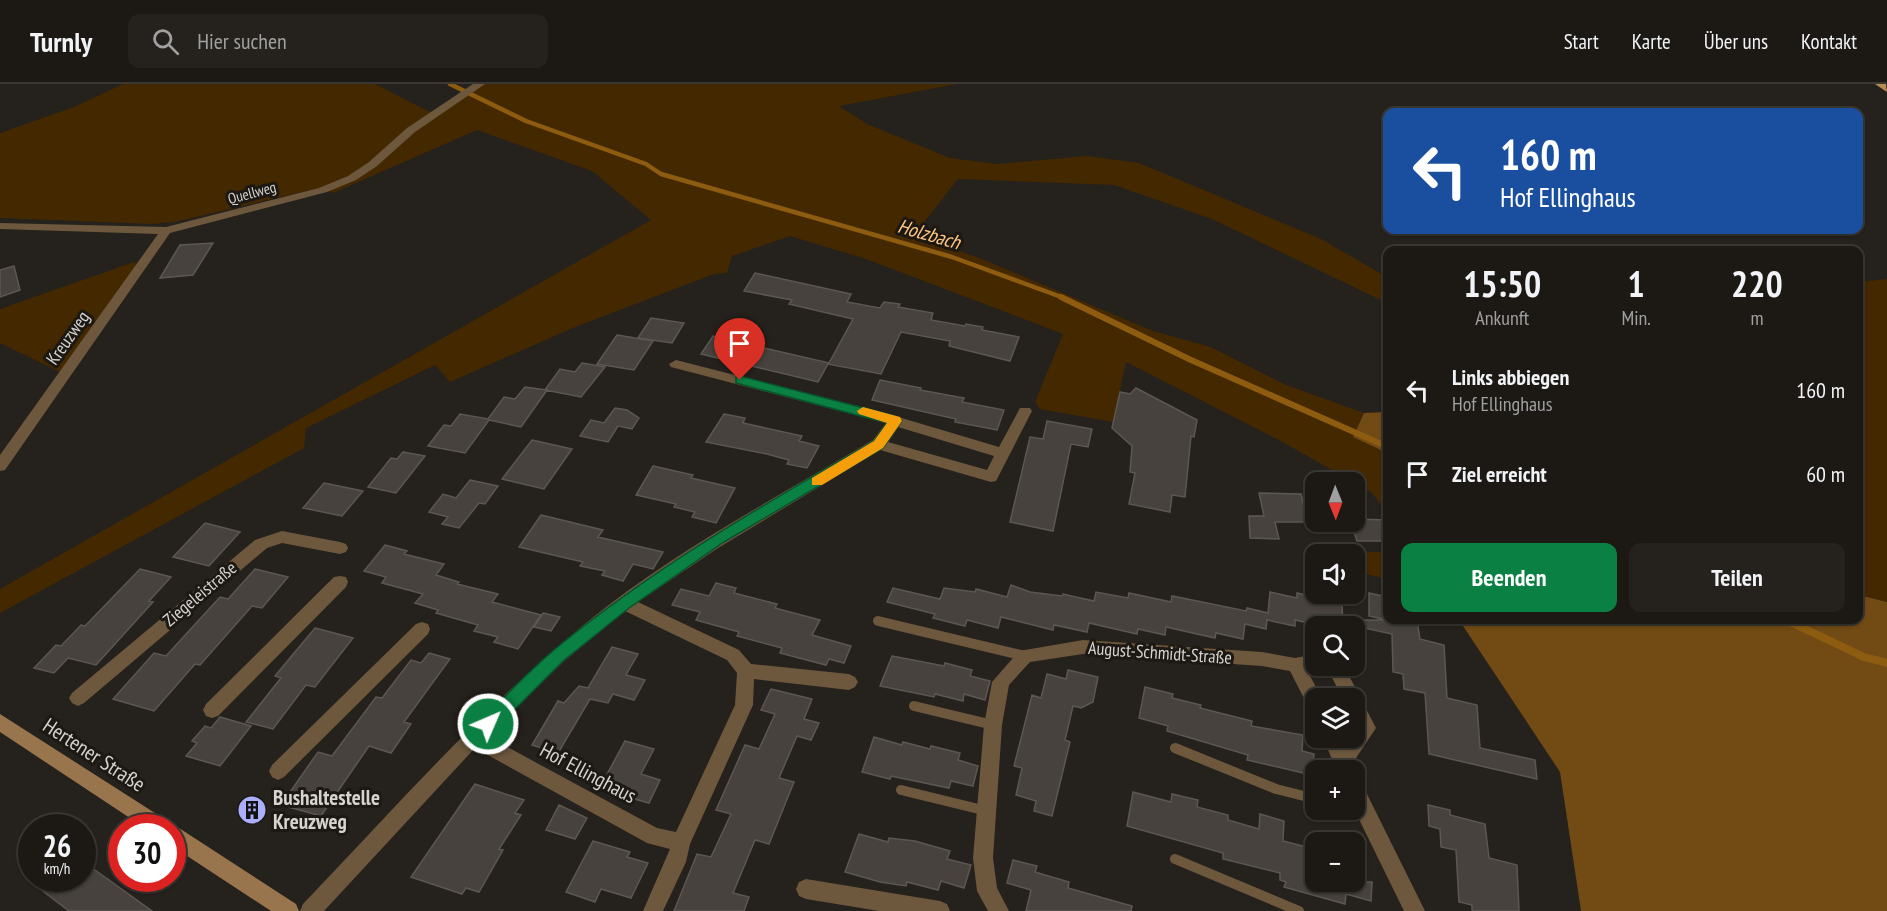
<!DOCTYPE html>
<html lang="de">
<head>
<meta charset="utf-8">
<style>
  body { margin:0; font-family:"PT Sans Narrow",sans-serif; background:#25221e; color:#f1f3f6; height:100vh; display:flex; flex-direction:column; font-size:22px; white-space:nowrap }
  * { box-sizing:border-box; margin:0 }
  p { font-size:20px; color:#a0a0a0 }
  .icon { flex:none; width:33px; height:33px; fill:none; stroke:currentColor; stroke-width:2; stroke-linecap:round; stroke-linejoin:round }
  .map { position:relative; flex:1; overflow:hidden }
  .side { position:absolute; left:1383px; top:162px; width:480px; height:378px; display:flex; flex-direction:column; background:#1c1915; border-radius:12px; box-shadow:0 2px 4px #0004,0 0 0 2px #3a3834 }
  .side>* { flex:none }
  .banner { position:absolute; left:1383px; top:24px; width:480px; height:126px; border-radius:12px; box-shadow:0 2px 4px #0004,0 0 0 2px #3a3834; background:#1a4fa0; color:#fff; overflow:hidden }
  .needle { width:39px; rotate:179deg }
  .buttons { position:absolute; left:1305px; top:388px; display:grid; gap:12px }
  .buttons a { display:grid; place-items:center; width:60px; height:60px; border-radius:12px; background:#1c1915; box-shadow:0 2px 4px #0004,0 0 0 2px #3a3834; font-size:30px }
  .speed { position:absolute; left:18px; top:730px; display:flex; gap:12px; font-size:30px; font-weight:700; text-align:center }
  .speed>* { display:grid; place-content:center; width:78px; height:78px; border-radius:50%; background:#1c1915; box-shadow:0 2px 4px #0004,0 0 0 2px #3a3834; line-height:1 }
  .speed small { font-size:15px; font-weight:400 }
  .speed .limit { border:9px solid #d22; background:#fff; color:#111 }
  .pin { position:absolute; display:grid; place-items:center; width:51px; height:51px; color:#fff; margin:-62px -26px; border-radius:50% 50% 50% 0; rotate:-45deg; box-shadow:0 0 6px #0007 }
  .pin .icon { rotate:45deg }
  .me { position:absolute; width:66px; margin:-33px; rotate:45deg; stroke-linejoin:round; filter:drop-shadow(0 0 4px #0008) }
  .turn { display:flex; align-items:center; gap:21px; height:126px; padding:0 18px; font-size:27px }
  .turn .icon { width:78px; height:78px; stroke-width:2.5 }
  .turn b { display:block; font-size:42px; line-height:51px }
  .eta { display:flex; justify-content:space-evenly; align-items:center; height:102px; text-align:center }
  .eta b { font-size:36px; font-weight:700; line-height:42px }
  .cta { display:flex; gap:12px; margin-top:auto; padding:12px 18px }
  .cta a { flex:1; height:69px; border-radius:12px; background:#0b8043; color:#fff; font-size:24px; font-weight:700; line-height:69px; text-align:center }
  .cta a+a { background:#25221e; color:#f1f3f6 }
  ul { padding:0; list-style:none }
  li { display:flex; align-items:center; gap:18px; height:84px; padding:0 18px }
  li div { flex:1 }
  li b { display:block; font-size:22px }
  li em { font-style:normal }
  header { display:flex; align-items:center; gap:36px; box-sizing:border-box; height:84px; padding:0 30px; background:#1c1915; border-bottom:2px solid #3a3834 }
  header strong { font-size:28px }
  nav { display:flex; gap:33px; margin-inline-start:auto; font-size:21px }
  .search { width:420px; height:54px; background:#25221e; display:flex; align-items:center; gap:15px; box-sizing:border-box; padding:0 21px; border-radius:12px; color:#a0a0a0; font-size:22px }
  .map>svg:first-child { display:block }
  .green { fill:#442800 }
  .forest { fill:#714a14 }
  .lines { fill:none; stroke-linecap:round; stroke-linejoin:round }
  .stream-far2 { stroke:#8e5c10; stroke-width:4.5 }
  .stream-far1 { stroke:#8e5c10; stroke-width:6 }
  .stream { stroke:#8e5c10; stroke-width:8 }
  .building { fill:#47423d; stroke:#5c5752; stroke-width:1.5 }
  .service { stroke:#6d583e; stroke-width:10 }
  .minor { fill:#6d583e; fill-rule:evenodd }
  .secondary { fill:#98754c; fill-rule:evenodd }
  .primary { fill:#b98c56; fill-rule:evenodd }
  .route { fill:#0b8043; stroke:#07532c; stroke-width:1.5 }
  .slow { fill:#f59e0b }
  .labels { text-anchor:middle; stroke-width:6; stroke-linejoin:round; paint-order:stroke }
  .far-street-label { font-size:15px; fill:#d6d3d0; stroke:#1c1813 }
  .street-label { font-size:18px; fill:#d6d3d0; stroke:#1c1813 }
  .water-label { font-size:20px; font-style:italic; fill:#ffc580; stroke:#1c1813 }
  .near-street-label { font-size:21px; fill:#d6d3d0; stroke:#1c1813 }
  .near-poi-label { font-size:21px; font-weight:bold; fill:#d6d3d0; stroke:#1c1813; text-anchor:start }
</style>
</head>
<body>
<header>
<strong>Turnly</strong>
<div class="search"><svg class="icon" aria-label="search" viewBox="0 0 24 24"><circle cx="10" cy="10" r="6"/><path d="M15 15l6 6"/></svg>Hier suchen</div>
<nav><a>Start</a><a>Karte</a><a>Über uns</a><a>Kontakt</a></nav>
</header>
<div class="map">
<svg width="1887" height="827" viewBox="0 0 1887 827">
  <rect width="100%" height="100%" fill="#25211c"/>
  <path class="green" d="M123,0h252l55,28 48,-28h479l-118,22 28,18 83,34 47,6 90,-8 52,7 182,76 66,38v26l-175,-84 -98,-34 -156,-6 -44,56 68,24 171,72 58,16 75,38 78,28 -11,24 34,16v59l-16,-20 -92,-52 -153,-78 -13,60 -73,-13 -5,-7 28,-68 -197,-75 -76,-23 -58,20 -5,17 -13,1 -139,53 -125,55 -15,-17 -129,63 -2,20 -304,165v-24l651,-369 -59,-49 -115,-41 -144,63 -13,-5 -146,34 -22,2 -152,-6v-85l74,-26z
    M134,178l5,3 -77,108 -62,-30v-34z
    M1887,195v323l-29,-7 1,-313z
    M1359,468h28v27l-21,-5z"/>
  <path class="forest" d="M1387,328v41l-34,-16 11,-24z
    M1859,511l28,7v309h-306l-21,-139 -101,-152h399z"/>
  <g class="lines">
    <path class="stream-far2" d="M450,0l76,37 120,43 15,10 291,83 112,41"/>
    <path class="stream-far1" d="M1061,213l130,63 197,87"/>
    <path class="stream" d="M1786,536l78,37 23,6"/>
  </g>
  <path class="building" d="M213,159l-20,32 -33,3 20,-33z
    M14,182l6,24 -20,7v-27z
    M755,189l96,21 -4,8 33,6 4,-6 16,2 -2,3 35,6 -2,7 34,6 1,-2 17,3 -1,3 37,7 -9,24 -61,-15 1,-5 -49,-9 -20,42 -53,-10 -10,18 -117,-28 12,-18 116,27 24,-44 -64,-15 3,-4 -48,-9z
    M651,234l33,5 -12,20 -34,-5z
    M617,251l36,6 -19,29 -37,-6z
    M582,279l23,4 -24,30 -36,-7 15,-21 15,3z
    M880,296l41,8 -1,2 44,8 -2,4 42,8 -7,20 -42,-8 1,-3 -84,-19z
    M525,303l22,3 -26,37 -32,-7 -24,33 -37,-7 16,-21 7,1 9,-12 28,5 16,-22 11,2z
    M1136,304l61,32 -3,17 -3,-1 -6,61 -13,-2 -2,17 -41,-8 6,-31 -5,-1 2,-26 -20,-18 8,-36 10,2z
    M615,324l12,2 12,8 -7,11 -14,-3 -10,16 -28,-6 11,-16 13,3z
    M724,330l21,4 -2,5 59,13 -3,5 20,5 -12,22 -20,-4 2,-4 -22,-6 -61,-12z
    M1047,337l45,8 -4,18 -17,-3 -18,87 -43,-9 20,-85 13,2z
    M532,356l40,9 -28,40 -42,-10z
    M403,368l22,4 -29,37 -28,-6 23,-29 6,1z
    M653,382l40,9 -2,3 44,10 -19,35 -24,-6 3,-5 -21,-5 2,-3 -40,-9z
    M470,396l28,6 -13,18 -6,-1 -20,25 -17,-4 6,-7 -19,-5 14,-18 13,4z
    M324,399l39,8 -21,25 -39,-8z
    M1259,409l42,1 7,28h-33l4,17 -29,-1 -1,-22h15z
    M541,431l62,15 -5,7 65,15 -10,17 -20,-5 -10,17 -21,-6 3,-4 -25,-5 3,-4 -64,-15z
    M1354,435l34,1v21h-31l-6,-19z
    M205,439l35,9 -31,34 -36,-9z
    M385,461l22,6 -3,3 40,10 -8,11 23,7 -2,2 41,10 -6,8 49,13 -23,34 -24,-7 4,-5 -24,-6 4,-6 -42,-12 2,-3 -23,-7 8,-9 -41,-11 4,-6 -22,-6z
    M140,485l31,8 -22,24 4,1 -57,63 -28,-7 -14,15 -20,-5 22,-23 5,1 20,-21 4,1z
    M255,485l33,8 -26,31 -10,-2 -52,59 -5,-1 -41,47 -41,-12 41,-46 12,3 54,-59 8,2z
    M716,499l20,5 -2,5 43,11 -2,4 45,12 -8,15 39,11 -7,17 -15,-4 -3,6 -46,-12 2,-5 -45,-12 2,-4 -43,-12 4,-8 -28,-7 9,-16 28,7z
    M1011,501l19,7 32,4 1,-2 31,7 2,-9 32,6 1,-5 42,9 1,-6 74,15 1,-3 21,5 2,-21 27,6v-5l45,10 1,23 -20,-4v4l-28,-6v6l-28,-6 -1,9 -21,-5 -2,15 -27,-6 -1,5 -49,-11 -1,8 -27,-6 -1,5 -48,-11 -2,9 -33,-7 -1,5 -52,-13 -3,11 -31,-8 -2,6 -32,-8 2,-4 -48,-12 6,-14 47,11 4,-11 31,4 1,-3 31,8z
    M1369,509l19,4v23h29l3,19 24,6 3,53 30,7 3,43 55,12 2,19 -108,-25 -4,-61 -21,-4 -1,-15 -10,-2 -1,-38 -32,-7 1,-7h26l-18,-4z
    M543,529l17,4 -9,14 -17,-4z
    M315,544l38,10 -38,49 -9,-2 -33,44 -27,-7 35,-44 -6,-2z
    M612,563l26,7 -12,21 19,5 -11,20 -21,-6 -5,9 -18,-4 -32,54 -26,-8 26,-44 6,2 15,-17 9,2z
    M429,569l21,6 -46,63 7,2 -20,29 -22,-7 -48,70 -40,-11 37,-53 14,4 44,-59 6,1 29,-38 10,3z
    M892,572l52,10 1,-3 27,7 -2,6 20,5 -5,19 -21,-6 -1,7 -28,-7 -1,3 -54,-11z
    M1068,586l30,7 -5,25 -12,6 -8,-2 -8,34 5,2 -18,74 -18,-5 2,-10 -20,-6 6,-27 -8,-2 18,-71 9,3 6,-24 19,5z
    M1145,603l28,7 -1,4 29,7 -1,3 52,13 -1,5 52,9 -1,16 12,3 -2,21 -65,-15 1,-5 -81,-24 1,-5 -29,-8z
    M771,605l41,10 -8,20 15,4 -8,17 -14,-4 -18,42 15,4 -25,62 -14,-4 -22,53 16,4 -5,14h-70l23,-57 14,3 20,-43 -15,-4 29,-65 14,4 16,-35 -14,-4z
    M220,633l31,9 -31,40 -34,-10 11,-13 -5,-2 13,-15 6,2z
    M874,653l28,8 1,-3 27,7 1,-3 29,7 -2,7 20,6 -5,20 -22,-5 -2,7 -58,-12 -1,3 -28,-7z
    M625,657l29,8 -13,25 19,6 -11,23 -50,-14z
    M475,700l49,16 -9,13 6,2 -22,34 4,1 -24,42 -13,-4 -4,6 -51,-17z
    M1133,708l38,10 1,-8 26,6 -1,7 31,8v5l31,9 1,-15 24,7 -1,20 32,8 1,33h56l-1,19 -25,-7 -1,10 -61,-17 2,-5 -6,-2v-7l-57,-14v-6l-96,-27z
    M559,721l28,13 -12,21 -29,-9z
    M1428,721l22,5v5l35,9 4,34 28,7 2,46h-47v-6l-13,-3 -3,-52 -15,-3 -1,-18 -11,-3z
    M859,750l29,8 1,-4 26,3 35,10 -3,8 24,6 -7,23 -23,-7 -3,9 -31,-8 -1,4 -26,-4 -35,-10z
    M593,757l37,11 -3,5 21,6 -17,35 -30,-9 -6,13 -29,-10z
    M1013,776l24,6 -2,6 34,10 -1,6 64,18 -1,5h-105l5,-21 -24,-7z
    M82,777l27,19 43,31h-83l-42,-32h55z"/>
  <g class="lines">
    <path class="service" d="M878,537l147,35
      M914,622l79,19
      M1175,664l101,41 40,10
      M901,706l86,21
      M1175,775l124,52"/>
    <path class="minor" d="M473,0h12l-70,48 -38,34 -21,14 -29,12 -157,41 -165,237 -5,1v-16l158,-221 -158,-5v-6l166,4 153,-39 29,-12 21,-14 38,-34z
      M676,276l219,56 104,31 21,-39h10l2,3 -36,70 -5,1 -111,-32 -162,98 -80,54 101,48 12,14 98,10 6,3 3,5 -3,5 -6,3 -95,-11 -1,26 -63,139 -4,18 -23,49h-20l27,-62 -23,-6 -172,-95 -151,163h-24l3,-7c92,-96 180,-197 283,-281 88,-72 190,-125 287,-183l13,-17 -215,-56 -2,-3zM898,343l96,29 -7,14 -99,-28zM625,527l102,49 10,13 -2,32 -59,127 -19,-4 -170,-92 76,-74z
      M282,447l58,11 6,2 2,4 -2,4 -6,2 -58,-11 -15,5 -183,155 -6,3 -6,-3 -3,-5 3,-5 183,-153z
      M340,492l6,1 2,5 -2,5 -128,129 -6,2 -6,-2 -3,-6 3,-6 128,-127z
      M422,538l6,2 2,5 -2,5 -144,143 -6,3 -6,-3 -3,-6 3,-6 144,-141z
      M1083,556l179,12 33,6 21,-4v12h6l-15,4 15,29h-6v14l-6,-3 -20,-39 -28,-5 -179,-12 -53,8 -21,23 -7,40 -9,133 4,30 12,23h-21l-11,-20 -4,-33 11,-133 8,-43 27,-31z
      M1326,582h18l32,62 -24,36 1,7h-16l-14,-33h18l3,7 5,-7h5l3,-11 -3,-5v-23h-11z
      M1354,695l7,3 64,129h-21l-50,-102z
      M806,795l134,22 7,3 3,7h-71l-73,-12 -7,-3 -3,-7 3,-7z"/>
    <path class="secondary" d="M0,630l169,108 2,4 8,2 117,76 3,7h-28l-99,-65v-18h-27l-145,-96z"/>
    <path class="primary" d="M1875,0h11l1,8z"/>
  </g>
  <path class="route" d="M740,292l155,40 7,5 -19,27 -159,94 -95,66 -66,53 -69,69 -6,2 -6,-2 -2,-6 2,-5c24,-23 47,-48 72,-69 99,-82 209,-145 320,-209l13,-18 -151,-40v-6z"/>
  <path class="slow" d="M863,323l37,10 2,4 -19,27 -61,37h-10v-7l62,-37 13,-18 -28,-9 -2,-3z"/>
  <defs>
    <g id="building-disc" transform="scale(1.5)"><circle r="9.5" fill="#abaffb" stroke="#1c1813"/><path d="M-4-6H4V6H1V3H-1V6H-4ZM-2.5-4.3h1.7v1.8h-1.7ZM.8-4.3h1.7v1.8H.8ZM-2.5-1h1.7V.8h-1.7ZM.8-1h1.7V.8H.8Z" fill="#111"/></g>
  </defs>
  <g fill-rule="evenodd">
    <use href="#building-disc" x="252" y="726"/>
  </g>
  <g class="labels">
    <g class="far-street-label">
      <text transform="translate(252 109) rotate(-15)" y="5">Quellweg</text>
    </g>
    <g class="street-label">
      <text transform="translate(68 254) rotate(-55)" y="6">Kreuzweg</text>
      <text transform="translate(200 510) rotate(-40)" y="6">Ziegeleistraße</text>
      <text transform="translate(1160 569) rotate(4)" y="6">August-Schmidt-Straße</text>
    </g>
    <g class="water-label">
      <text transform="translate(929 150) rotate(16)" y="7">Holzbach</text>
    </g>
    <g class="near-street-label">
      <text transform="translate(94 671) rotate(33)" y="7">Hertener Straße</text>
      <text transform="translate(588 689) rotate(28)" y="7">Hof Ellinghaus</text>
    </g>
    <g class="near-poi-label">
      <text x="273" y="721">Bushaltestelle<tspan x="273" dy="24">Kreuzweg</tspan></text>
    </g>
  </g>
</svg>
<div class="buttons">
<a><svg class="needle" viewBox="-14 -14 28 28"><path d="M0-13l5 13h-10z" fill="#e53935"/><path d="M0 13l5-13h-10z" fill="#a0a0a0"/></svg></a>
<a><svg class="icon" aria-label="sound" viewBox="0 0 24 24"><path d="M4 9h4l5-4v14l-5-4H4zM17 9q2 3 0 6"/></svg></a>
<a><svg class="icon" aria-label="search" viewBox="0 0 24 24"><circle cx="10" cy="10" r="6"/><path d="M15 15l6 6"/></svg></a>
<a><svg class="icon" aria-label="layers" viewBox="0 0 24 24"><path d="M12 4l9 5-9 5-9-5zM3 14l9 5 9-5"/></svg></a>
<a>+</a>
<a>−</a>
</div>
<div class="speed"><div>26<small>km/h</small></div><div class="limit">30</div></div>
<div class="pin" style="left:740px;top:296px;background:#d93025"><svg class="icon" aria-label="arrive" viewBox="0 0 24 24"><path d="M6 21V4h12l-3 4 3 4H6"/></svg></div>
<svg class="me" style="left:488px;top:640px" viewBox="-20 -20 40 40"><circle r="17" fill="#0b8043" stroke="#fff" stroke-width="3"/><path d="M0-11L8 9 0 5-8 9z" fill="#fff"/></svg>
<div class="banner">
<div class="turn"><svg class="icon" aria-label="left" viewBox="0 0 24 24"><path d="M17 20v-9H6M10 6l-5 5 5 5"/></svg><div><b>160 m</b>Hof Ellinghaus</div></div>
</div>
<section class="side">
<div class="eta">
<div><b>15:50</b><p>Ankunft</p></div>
<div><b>1</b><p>Min.</p></div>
<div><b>220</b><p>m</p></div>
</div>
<ul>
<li><svg class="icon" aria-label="left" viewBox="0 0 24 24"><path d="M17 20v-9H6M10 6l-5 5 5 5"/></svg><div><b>Links abbiegen</b><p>Hof Ellinghaus</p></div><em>160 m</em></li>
<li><svg class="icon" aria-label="arrive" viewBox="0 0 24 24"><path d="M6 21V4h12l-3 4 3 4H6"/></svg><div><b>Ziel erreicht</b></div><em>60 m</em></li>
</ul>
<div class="cta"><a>Beenden</a><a>Teilen</a></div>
</section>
</div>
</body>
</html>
